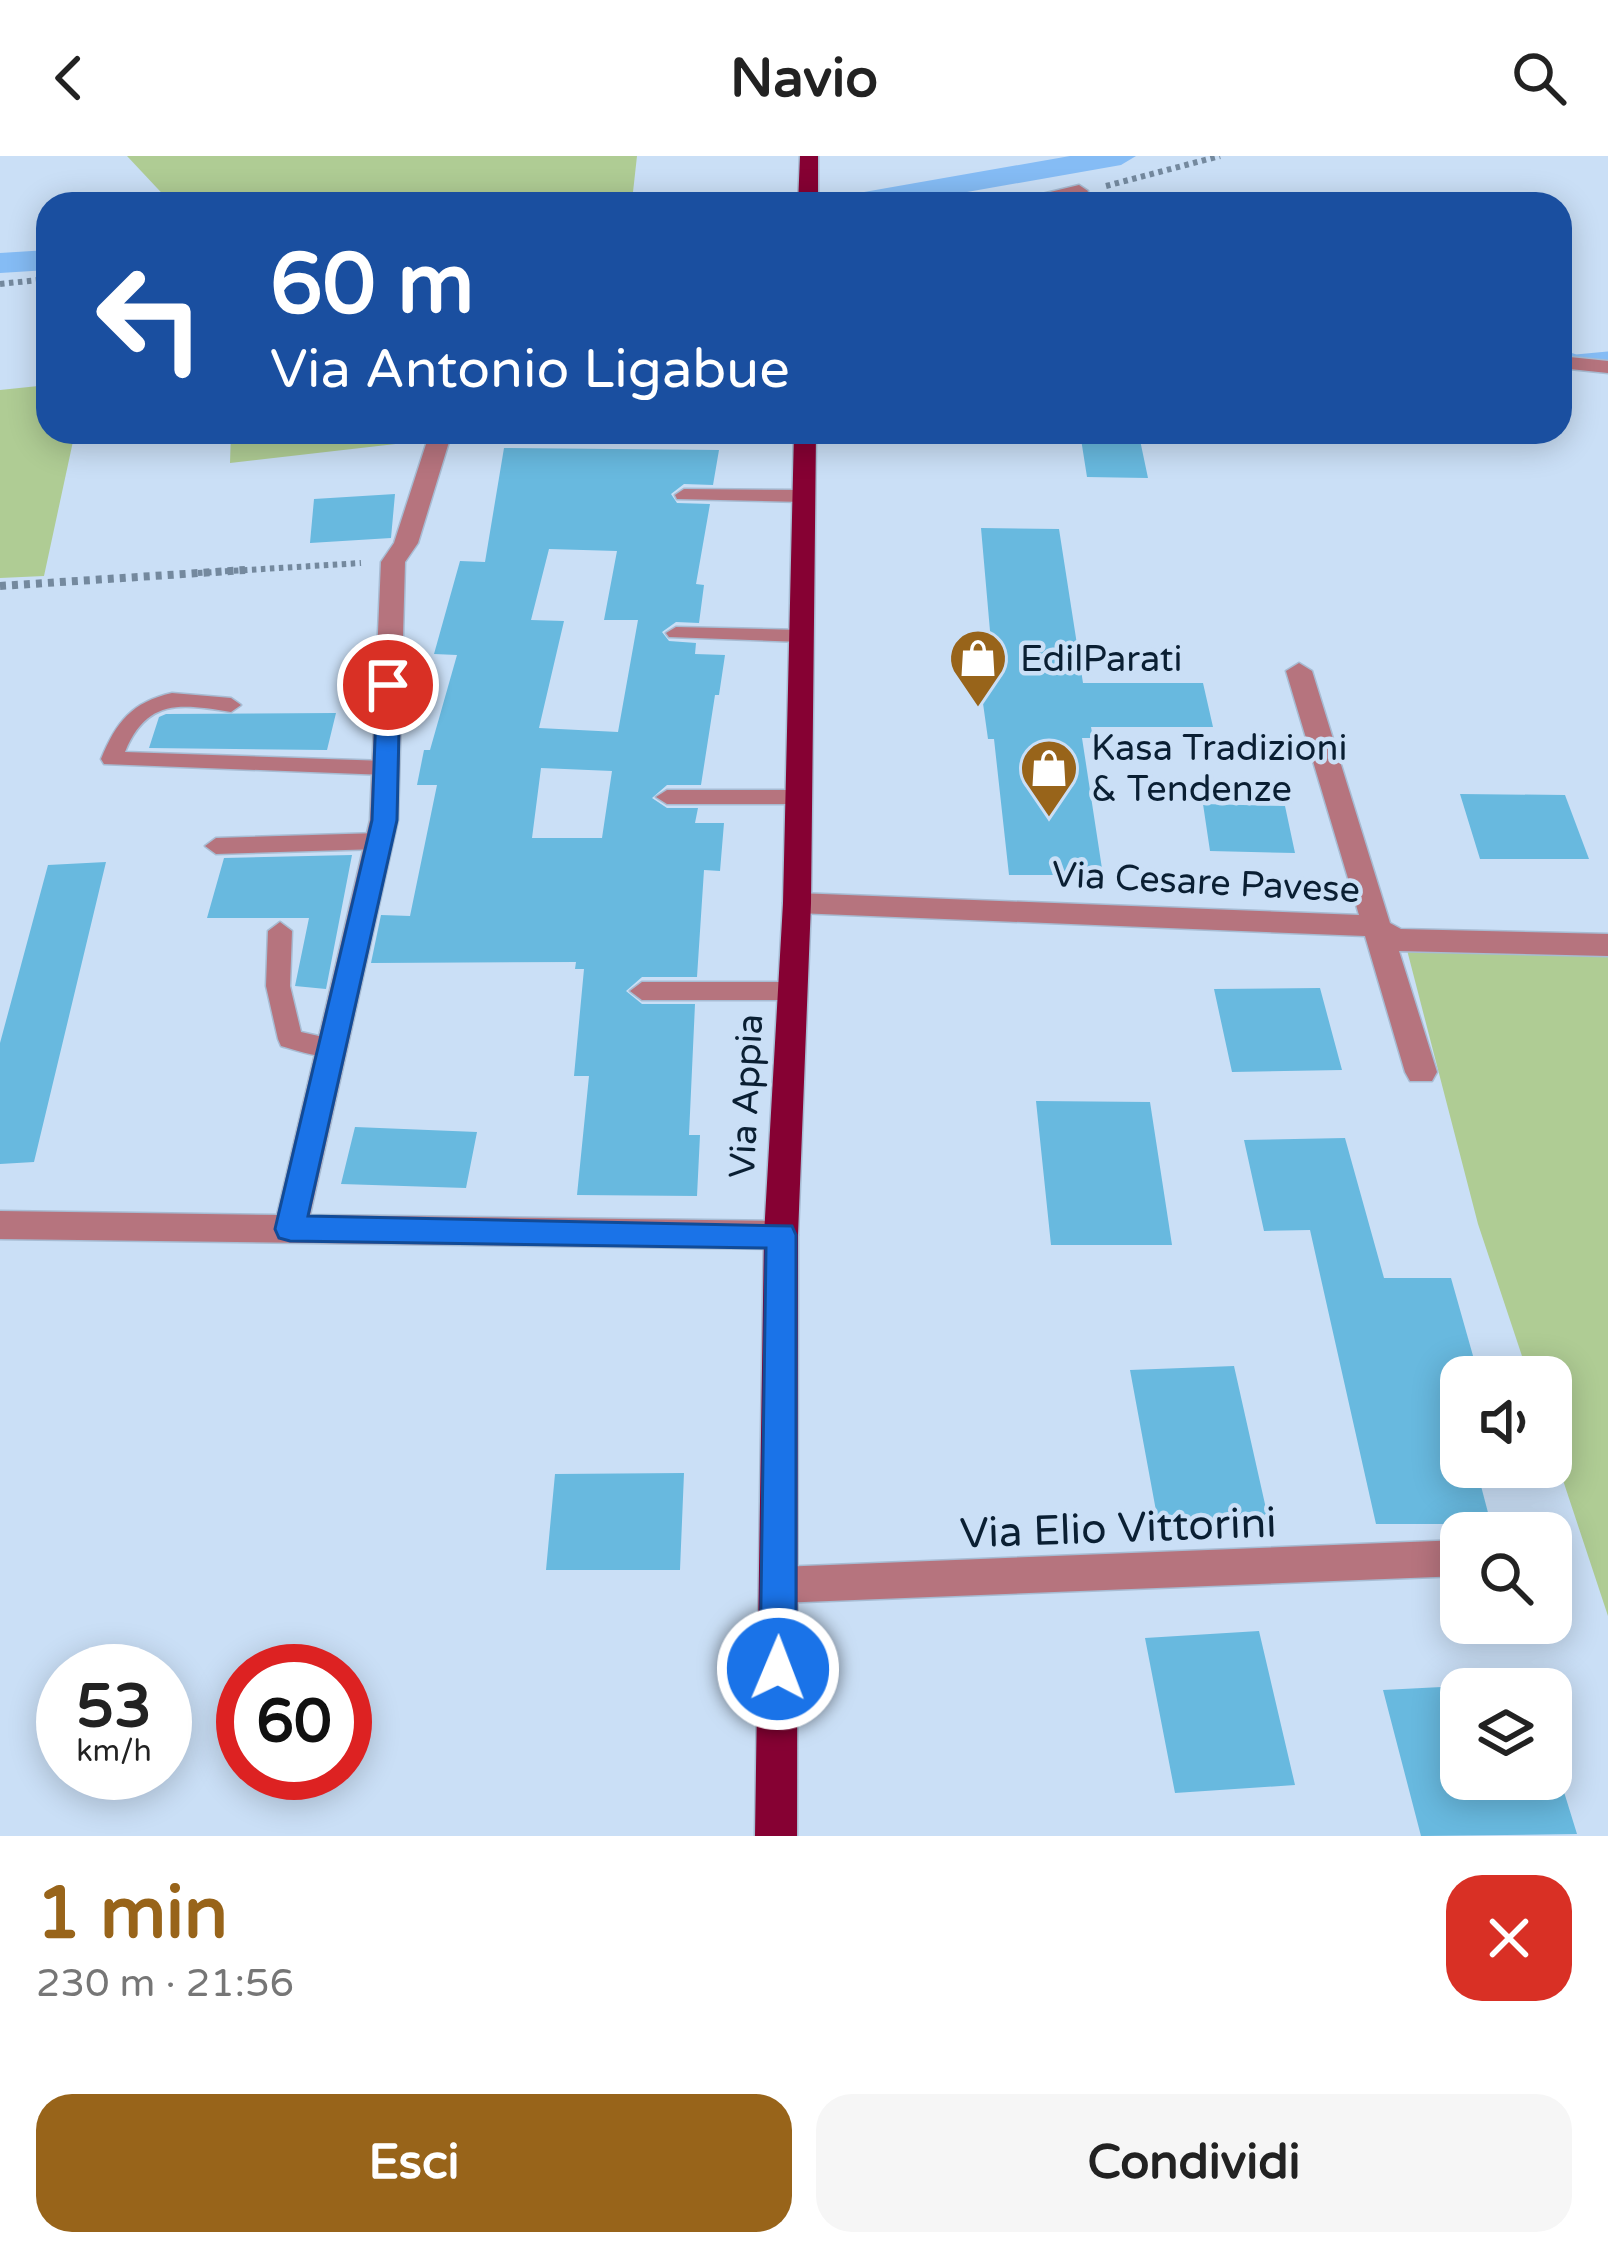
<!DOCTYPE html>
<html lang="it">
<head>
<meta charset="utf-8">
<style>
  body { margin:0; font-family:"Varela Round",sans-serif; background:#f6f6f6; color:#222; height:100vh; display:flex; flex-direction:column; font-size:45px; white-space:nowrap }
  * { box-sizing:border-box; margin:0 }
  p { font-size:39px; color:#767676 }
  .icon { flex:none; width:66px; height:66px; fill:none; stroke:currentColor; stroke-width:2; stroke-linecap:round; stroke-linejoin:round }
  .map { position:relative; height:1680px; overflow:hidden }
  .sheet { display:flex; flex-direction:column; background:#fff; flex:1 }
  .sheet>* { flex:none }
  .hud { position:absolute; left:36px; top:36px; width:1536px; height:252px; border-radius:36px; box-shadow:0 6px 30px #0003; background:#1a4fa0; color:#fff; overflow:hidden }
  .buttons { position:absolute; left:1440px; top:1200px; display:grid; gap:24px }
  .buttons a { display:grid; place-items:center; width:132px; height:132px; border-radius:24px; background:#fff; box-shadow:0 6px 30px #0003; font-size:60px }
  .speed { position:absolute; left:36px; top:1488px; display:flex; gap:24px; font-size:60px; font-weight:700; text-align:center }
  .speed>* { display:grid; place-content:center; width:156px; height:156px; border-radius:50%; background:#fff; box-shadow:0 6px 30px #0003; line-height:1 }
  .speed small { font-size:30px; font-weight:400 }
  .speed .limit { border:18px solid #d22; background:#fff; color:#111 }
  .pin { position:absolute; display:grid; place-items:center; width:102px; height:102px; color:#fff; margin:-51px; border:6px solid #fff; border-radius:50%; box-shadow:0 3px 12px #0007 }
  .me { position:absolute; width:132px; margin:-66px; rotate:1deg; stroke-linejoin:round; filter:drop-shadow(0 0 9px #0008) }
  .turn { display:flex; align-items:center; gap:42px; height:252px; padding:0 36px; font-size:54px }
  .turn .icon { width:156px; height:156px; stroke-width:2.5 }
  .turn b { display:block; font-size:84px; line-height:102px }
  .round { display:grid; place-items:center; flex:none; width:126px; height:126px; border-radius:36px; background:#f6f6f6 }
  .summary { display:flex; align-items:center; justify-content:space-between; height:204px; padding:0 36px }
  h1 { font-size:72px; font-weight:700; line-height:90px; color:#98641a }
  .primary-button { display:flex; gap:24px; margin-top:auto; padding:24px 36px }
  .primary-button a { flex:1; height:138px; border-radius:36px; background:#98641a; color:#fff; font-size:48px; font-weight:700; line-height:138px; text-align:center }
  .primary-button a+a { background:#f6f6f6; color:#222 }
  header { display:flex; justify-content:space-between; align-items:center; height:156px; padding:0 36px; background:#fff; font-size:54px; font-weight:700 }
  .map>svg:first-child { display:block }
  .green { fill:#afcc94 }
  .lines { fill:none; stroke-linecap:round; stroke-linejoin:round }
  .stream { stroke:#85bcf5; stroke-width:9 }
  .canal { fill:#85bcf5; fill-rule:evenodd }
  .building { fill:#68b9df; fill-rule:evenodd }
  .lane-casing { stroke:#a7bcd3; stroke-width:3 }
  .street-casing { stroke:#a7bcd3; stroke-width:3 }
  .primary-casing { stroke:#a7bcd3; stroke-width:3 }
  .path-far1 { stroke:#74899e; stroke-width:6; stroke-dasharray:4.5 4.5; stroke-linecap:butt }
  .path { stroke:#74899e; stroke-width:8; stroke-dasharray:6 6; stroke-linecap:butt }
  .lane { fill:#b6747e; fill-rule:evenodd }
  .street { fill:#b6747e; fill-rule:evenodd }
  .primary { fill:#860133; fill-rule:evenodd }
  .route { fill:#1a73e8; stroke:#114b97; stroke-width:3 }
  .labels { text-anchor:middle; stroke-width:9; stroke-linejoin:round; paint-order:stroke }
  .poi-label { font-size:36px; fill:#0a1f33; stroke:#cadff6; text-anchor:start }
  .street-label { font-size:36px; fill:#0a1f33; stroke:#cadff6 }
  .near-street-label { font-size:42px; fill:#0a1f33; stroke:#cadff6 }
</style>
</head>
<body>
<header><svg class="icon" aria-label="back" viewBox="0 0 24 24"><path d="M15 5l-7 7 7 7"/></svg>Navio<svg class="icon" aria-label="search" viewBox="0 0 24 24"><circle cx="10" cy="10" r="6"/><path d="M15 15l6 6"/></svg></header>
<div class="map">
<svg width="1608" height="1680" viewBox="0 0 1608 1680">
  <rect width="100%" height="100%" fill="#cadff6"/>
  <path class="green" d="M127,0h510l-4,36 -192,12h-269z
    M48,229v47h27l-31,144 -44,2v-188z
    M231,276h185l-3,10 -183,21z
    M1407,794l201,2v664l-57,-172v-67h-22l-51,-153z"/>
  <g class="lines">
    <path class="stream" d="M955,30l5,18
      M1560,198l16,5 32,-3"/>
    <path class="canal" d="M1070,0h66l-15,9 -222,39h-67l15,-9z
      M48,94v20l-48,3v-20z"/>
  </g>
  <path class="building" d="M1081,283l59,1 8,38 -61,-1z
    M504,292l215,2 -6,35 -29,-1 -13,10 6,9 33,1 -14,80 8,1 -5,38 -23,-1 -14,10 7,9 27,2 -1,11 30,1 -6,40h-4l-14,90h-34l-15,13 15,10h31l-3,15h29l-4,48 -16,-1 -7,107h-55l-16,14 16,13h53l-6,131h11l-3,61 -120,-1 12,-119h-15l10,-107h-9l1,-7 -205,1 10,-48 29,1 27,-131h-20l7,-35h6l27,-95 -23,-1 26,-93 25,1zM549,393l68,2 -13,69h34l-20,112 -79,-4 25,-107 -33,-1zM541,612l71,3 -10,67h-70z
    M395,338l-4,44 -81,5 4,-44z
    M981,372l78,1 24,154h120l10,44h-122l2,11h-11l21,137h-94l-15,-136h-6l-15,-107 17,-1z
    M336,557l-9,37 -178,-2 10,-31 7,-3z
    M1460,638l105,1 24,64h-109z
    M1203,648l82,2 10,47 -85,-2z
    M352,699l-26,134 -31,-3 14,-68h-102l17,-60z
    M106,706l-72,300 -34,2v-121l48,-178z
    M1320,832l22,82 -110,2 -18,-83z
    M1036,945l114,1 22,143h-121z
    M355,971l122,5 -11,56 -125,-4z
    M1345,982l39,140h67l28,99h-18v90h15l15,57h-115l-66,-294 -46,1 -20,-91z
    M1234,1210l35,156 -110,5 -29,-157z
    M684,1317l-4,97h-134l9,-96z
    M1259,1475l36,154 -120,8 -30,-155z
    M1461,1530v93h99l17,55 -156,2 -38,-146z"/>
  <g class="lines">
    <g class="lane-casing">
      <path id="lane" d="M684,333l119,1 9,6 -9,6 -126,-3 -2,-4z
        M676,471l125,3 10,6 -10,6 -132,-5 -3,-4z
        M172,537l59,5 10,7 -10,7c-50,-8 -84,-14 -106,40l261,9 11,7 -11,7 -282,-11 -3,-5c15,-37 31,-57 71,-66z
        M667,634h131l11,7 -11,7h-131l-11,-7z
        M379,677l11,8 -11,8 -163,5 -11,-8 11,-8z
        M280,766l12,9 -2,55 11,46 40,9 3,7 -3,7c-17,5 -43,-4 -60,-9l-3,-7 -12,-53 2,-55z
        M642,826h150l12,9 -12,9h-150l-12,-9z"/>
    </g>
    <g class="street-casing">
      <path id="street" d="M1079,29l9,6 -2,4 -45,9h-40z
        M1560,200l48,5v12l-48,-5z
        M430,276h22l-34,111 -13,19 -7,258 -88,395 471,6 12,4 5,10 -5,10 -12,4 -781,-10v-28l277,4 93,-395 11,-258 13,-19z
        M1299,507l13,8 78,252 11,6 207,5v22l-209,-5 38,121 -5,9h-22l-5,-9 -40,-136 -568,-23 -14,-10 14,-10 562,22 -73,-244z
        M1461,1384v36l-682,27 -13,-5 -6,-13 6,-13 13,-5z"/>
    </g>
    <g class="primary-casing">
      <path id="primary" d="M800,0h18v48h-20z
        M794,276h22l-5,471 -13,332 -1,601h-42l9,-601 19,-332z"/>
    </g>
    <path class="path-far1" d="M1106,30l114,-30
      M0,128l48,-5
      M198,417l163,-10"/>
    <path class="path" d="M0,430l245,-16"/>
    <use href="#lane" class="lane"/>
    <use href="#street" class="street"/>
    <use href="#primary" class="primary"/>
  </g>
  <path class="route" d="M388,522l12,7 -3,135 -89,396 484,10 4,9v434l-5,12 -13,5 -12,-5 -6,-12 6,-421 -476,-7 -11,-3 -4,-9 97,-409 5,-135z"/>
  <defs>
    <g id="shop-pin" transform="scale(3)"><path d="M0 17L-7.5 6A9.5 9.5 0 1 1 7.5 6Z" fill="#98641a" stroke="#cadff6"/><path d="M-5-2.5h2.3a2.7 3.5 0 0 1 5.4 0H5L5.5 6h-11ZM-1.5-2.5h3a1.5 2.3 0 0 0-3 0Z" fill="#fff"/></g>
  </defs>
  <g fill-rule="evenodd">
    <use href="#shop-pin" x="978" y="502"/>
    <use href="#shop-pin" x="1049" y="612"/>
  </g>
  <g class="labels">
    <g class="poi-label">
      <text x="1020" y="515">EdilParati</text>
      <text x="1091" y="604">Kasa Tradizioni<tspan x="1091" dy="41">&amp; Tendenze</tspan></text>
    </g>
    <g class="street-label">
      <text transform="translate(1206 725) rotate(3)" y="13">Via Cesare Pavese</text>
      <text transform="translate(745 940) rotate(-87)" y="13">Via Appia</text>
    </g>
    <g class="near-street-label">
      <text transform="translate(1118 1371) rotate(-2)" y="15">Via Elio Vittorini</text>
    </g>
  </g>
</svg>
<div class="buttons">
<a><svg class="icon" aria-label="sound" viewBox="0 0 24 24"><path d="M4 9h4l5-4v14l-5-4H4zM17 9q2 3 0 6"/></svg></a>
<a><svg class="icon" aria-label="search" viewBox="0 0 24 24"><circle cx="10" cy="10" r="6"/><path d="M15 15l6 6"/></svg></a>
<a><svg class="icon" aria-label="layers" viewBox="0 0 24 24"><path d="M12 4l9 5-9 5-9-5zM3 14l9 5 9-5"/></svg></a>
</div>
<div class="speed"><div>53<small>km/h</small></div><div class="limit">60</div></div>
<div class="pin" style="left:388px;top:529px;background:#d93025"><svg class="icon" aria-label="arrive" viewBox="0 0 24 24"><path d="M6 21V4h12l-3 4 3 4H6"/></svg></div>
<svg class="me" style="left:778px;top:1513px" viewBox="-20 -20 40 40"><circle r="17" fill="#1a73e8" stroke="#fff" stroke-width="3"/><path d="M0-11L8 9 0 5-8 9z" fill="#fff"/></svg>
<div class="hud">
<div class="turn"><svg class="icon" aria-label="left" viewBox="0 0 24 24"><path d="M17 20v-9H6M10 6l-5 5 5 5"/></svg><div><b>60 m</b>Via Antonio Ligabue</div></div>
</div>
</div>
<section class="sheet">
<div class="summary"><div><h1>1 min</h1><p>230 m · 21:56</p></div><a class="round" style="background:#d93025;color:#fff"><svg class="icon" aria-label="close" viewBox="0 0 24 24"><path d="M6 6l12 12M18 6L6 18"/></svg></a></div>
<div class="primary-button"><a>Esci</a><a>Condividi</a></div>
</section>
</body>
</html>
